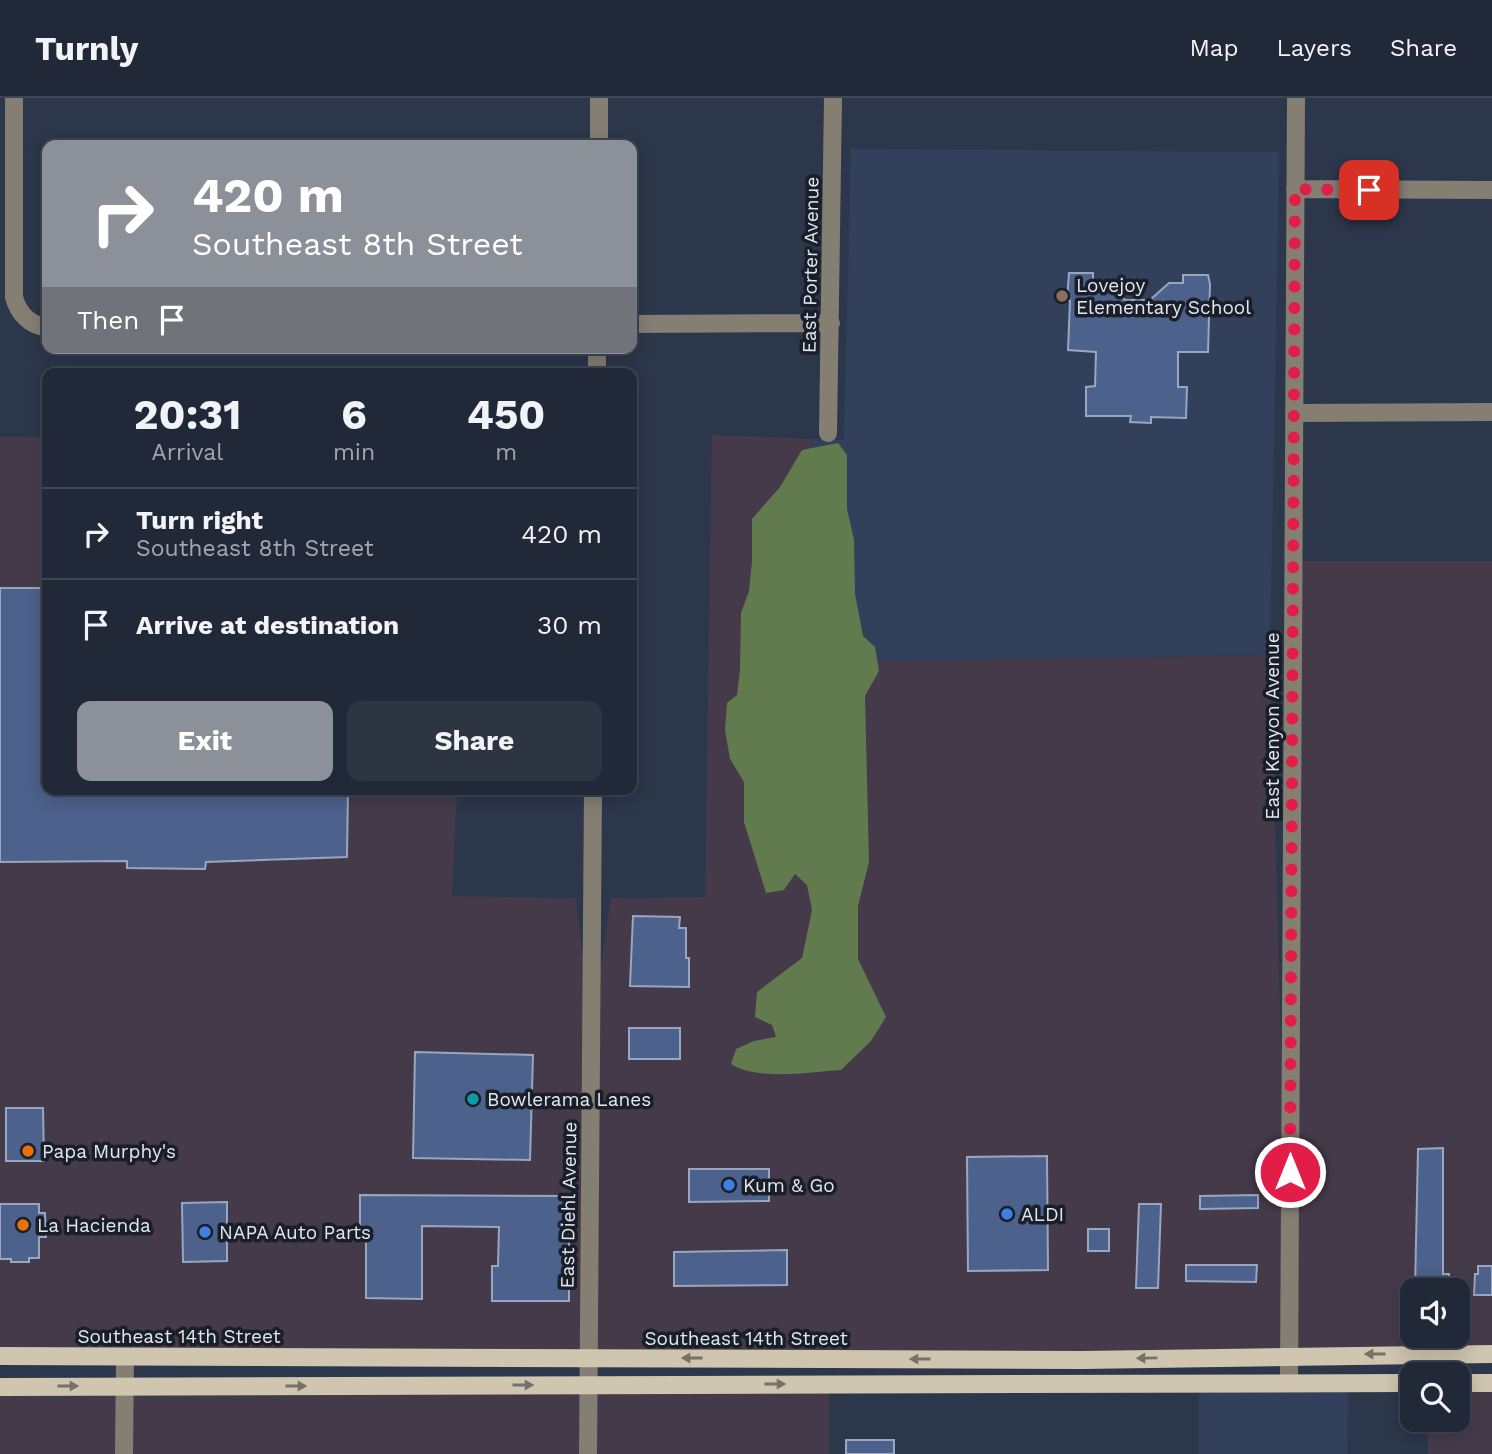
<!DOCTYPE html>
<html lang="en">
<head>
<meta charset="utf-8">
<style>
  body { margin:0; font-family:"Work Sans",sans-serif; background:#2d3543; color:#f1f3f6; height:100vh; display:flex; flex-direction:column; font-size:26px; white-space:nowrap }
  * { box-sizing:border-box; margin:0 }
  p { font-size:23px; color:#a2a6ae }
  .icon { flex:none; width:38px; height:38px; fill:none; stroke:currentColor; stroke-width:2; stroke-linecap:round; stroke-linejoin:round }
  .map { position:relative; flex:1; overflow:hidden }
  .sheet { position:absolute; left:42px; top:270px; width:595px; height:427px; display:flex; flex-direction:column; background:#212938; border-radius:14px; box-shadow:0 4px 18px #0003,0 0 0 2px #3e4553 }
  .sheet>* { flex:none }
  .banner { position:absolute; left:42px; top:42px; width:595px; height:214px; border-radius:14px; box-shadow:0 4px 18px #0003,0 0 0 2px #3e4553; background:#8c9099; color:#fff; overflow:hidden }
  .controls { position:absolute; left:1400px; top:1180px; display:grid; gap:14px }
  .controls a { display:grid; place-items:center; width:70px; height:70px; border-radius:14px; background:#212938; box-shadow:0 4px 18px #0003,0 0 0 2px #3e4553; font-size:35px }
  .pin { position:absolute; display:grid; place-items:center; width:60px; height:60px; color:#fff; margin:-30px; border-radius:14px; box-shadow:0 4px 10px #0006 }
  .me { position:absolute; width:77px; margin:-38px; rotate:0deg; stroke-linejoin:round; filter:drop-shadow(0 0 5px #0008) }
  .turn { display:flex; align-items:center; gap:24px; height:147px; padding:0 35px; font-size:32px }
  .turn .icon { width:91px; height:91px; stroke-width:2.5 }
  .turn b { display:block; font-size:49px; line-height:60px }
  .then { display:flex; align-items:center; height:66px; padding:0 35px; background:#0003; gap:14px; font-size:26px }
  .eta { display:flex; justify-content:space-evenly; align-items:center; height:119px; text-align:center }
  .eta b { font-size:42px; font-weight:700; line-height:49px }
  .action { display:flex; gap:14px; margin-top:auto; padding:14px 35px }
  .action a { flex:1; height:80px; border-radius:14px; background:#8c9099; color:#fff; font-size:28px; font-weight:700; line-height:80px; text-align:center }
  .action a+a { background:#2d3543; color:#f1f3f6 }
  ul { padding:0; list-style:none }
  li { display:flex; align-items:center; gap:21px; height:91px; padding:0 35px; border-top:2px solid #3e4553 }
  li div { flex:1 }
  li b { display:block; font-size:26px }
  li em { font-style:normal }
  header { display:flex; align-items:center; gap:42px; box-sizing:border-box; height:98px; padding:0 35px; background:#212938; border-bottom:2px solid #3e4553 }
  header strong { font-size:33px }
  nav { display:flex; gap:38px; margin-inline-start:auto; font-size:24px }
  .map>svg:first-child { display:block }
  .commercial { fill:#453a49; fill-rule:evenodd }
  .built { fill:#33405b }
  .forest { fill:#617b4f }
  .building { fill:#4c618b; stroke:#99a6bf; stroke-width:2 }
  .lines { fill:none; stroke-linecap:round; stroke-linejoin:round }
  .minor { stroke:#847e73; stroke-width:18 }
  .major { stroke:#d0c5af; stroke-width:18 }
  .oneway { fill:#74726b }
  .route { stroke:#e11d48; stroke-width:12; stroke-dasharray:0 21.6 }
  .education-dot { fill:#8d6e63; stroke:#191e27; stroke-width:2.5 }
  .culture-dot { fill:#0f9aa8; stroke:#191e27; stroke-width:2.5 }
  .food-dot { fill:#e8710a; stroke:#191e27; stroke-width:2.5 }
  .shop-dot { fill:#3f7fe0; stroke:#191e27; stroke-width:2.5 }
  .labels { text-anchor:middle; stroke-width:7; stroke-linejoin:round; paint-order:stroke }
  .street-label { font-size:19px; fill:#e0e7f4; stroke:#191e27 }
  .poi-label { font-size:19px; fill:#e0e7f4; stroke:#191e27; text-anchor:start }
</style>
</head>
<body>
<header>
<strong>Turnly</strong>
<nav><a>Map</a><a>Layers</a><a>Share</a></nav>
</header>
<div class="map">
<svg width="1492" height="1356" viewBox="0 0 1492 1356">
  <rect width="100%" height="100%" fill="#2c374b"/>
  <path class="commercial" d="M712,337l100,4 -2,223 460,-7 19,668 5,-762h198v793l-1492,2v-919h47v352h410l-5,107 124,2 15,134 20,-134 94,-1zM1412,1192h46v45h-46z
    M1458,1285h34v71h-64v-35h30z
    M829,1286v70h-829v-67z"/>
  <path class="built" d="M851,51l428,3 -9,503 -460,7 2,-223 32,1z
    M1348,1285l-1,71h-148v-70z"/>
  <path class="forest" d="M838,345l9,12v54l7,31 1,54 8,42 12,11 4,24 -14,25 4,166 -11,44v53l28,58 -15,24 -30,29c-31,2 -83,11 -110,-6l5,-15 18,-8 22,-4 -4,-12 -17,-8 2,-25 45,-34 10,-48 -5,-25 -12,-11 -11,16 -18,3 -22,-71v-40l-14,-23 -5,-29 2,-27 10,-8 3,-26 1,-56 8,-22 3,-30v-42l28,-32 22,-37z"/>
  <path class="building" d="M1069,175h24v10l15,-1 17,18h25l19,-17h14v-8h25l2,9 -2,68h-30v35h9l-1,31 -35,-1v6l-21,-1 1,-6h-45v-29l9,-1 1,-34 -28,-2 2,-49 -3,-1z
    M0,490h47v201h301l-1,68 -141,5 -1,7 -78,-1v-7l-127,1z
    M633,818l47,1 -1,11h7v30h3v29l-59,-1z
    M629,930h51v31h-51z
    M415,954l118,3 -3,105 -117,-2z
    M6,1010h37l1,53h-38z
    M1443,1050v126h6v16h-34l3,-141z
    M1047,1058l1,114 -80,1 -1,-114z
    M689,1071h80v32l-80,1z
    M360,1097l209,1v105h-77v-35h6l1,-39 -77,-1v73l-56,-1v-59h-6z
    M1258,1097v13l-58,1v-13z
    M227,1104v59l-44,1 -1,-59z
    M0,1106h39v9h6l1,24h-7v21h-10v4h-18v-3h-11z
    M1139,1106h22l-3,84h-22z
    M1088,1131h21v22h-21z
    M787,1152v35l-113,1v-34z
    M1186,1167h71l-1,17 -70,-1z
    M1478,1168h14v29h-18l1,-21h3z
    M846,1342h48v14h-48z"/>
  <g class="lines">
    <path class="minor" d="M14,0v199c4,16 16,29 33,30
      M599,47v-47
      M1295,91l197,1
      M632,226l199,-1
      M597,275v-25
      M1295,315l197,-1
      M828,335l5,-335
      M1289,1285l7,-1285
      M124,1356l1,-97
      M588,1356l5,-665"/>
    <path class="major" d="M0,1258l1082,4 410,-6
      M1458,1285h34
      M0,1289l1412,-4"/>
  </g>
  <defs><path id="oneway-solid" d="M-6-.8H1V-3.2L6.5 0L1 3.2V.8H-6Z" transform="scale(1.75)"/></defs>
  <g class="oneway">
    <use href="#oneway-solid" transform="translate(1375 1256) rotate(180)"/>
    <use href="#oneway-solid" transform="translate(692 1260) rotate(-180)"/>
    <use href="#oneway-solid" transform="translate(1147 1260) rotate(179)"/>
    <use href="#oneway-solid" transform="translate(920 1261) rotate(-180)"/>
    <use href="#oneway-solid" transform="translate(775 1286)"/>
    <use href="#oneway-solid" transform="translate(523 1287)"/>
    <use href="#oneway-solid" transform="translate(68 1288)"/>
    <use href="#oneway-solid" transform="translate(296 1288)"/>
  </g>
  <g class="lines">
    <path class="route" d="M1290,1074l5,-983 74,1"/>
  </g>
  <circle class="education-dot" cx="1062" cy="198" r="7"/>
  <circle class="culture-dot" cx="473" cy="1001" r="7"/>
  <g class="food-dot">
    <circle cx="28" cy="1053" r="7"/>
    <circle cx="23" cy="1127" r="7"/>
  </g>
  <g class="shop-dot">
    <circle cx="729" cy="1087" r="7"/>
    <circle cx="1007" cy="1116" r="7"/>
    <circle cx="205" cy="1134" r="7"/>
  </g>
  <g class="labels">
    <g class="street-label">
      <text transform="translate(810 167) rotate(-89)" y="7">East Porter Avenue</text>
      <text transform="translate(1272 628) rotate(-90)" y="7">East Kenyon Avenue</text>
      <text transform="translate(568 1107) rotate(-89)" y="7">East Diehl Avenue</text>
      <text x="179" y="1245">Southeast 14th Street</text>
      <text x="746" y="1247">Southeast 14th Street</text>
    </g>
    <g class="poi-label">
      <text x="1076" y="194">Lovejoy<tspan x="1076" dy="22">Elementary School</tspan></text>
      <text x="487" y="1008">Bowlerama Lanes</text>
      <text x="42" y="1060">Papa Murphy's</text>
      <text x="743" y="1094">Kum &amp; Go</text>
      <text x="1021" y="1123">ALDI</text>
      <text x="37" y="1134">La Hacienda</text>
      <text x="219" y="1141">NAPA Auto Parts</text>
    </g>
  </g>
</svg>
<div class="controls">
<a><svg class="icon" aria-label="sound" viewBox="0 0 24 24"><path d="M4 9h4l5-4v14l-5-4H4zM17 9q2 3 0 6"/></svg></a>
<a><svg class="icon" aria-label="search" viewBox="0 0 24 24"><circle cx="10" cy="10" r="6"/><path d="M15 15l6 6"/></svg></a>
</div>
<div class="pin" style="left:1369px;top:92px;background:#d93025"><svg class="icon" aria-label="arrive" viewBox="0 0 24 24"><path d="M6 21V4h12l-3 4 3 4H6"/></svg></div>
<svg class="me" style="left:1290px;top:1074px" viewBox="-20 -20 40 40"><circle r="17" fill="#e11d48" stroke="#fff" stroke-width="3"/><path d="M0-11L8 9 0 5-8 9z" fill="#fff"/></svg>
<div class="banner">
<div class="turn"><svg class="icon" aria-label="right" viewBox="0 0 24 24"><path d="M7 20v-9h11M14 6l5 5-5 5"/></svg><div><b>420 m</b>Southeast 8th Street</div></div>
<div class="then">Then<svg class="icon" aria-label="arrive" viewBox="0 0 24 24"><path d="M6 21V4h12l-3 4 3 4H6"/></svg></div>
</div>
<section class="sheet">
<div class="eta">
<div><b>20:31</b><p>Arrival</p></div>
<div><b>6</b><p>min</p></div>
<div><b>450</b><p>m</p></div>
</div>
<ul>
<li><svg class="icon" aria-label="right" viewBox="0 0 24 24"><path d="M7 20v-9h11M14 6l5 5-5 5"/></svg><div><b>Turn right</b><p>Southeast 8th Street</p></div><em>420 m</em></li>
<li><svg class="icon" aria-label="arrive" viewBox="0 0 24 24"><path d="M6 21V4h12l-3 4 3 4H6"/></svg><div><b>Arrive at destination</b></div><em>30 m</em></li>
</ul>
<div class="action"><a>Exit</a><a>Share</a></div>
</section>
</div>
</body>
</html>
